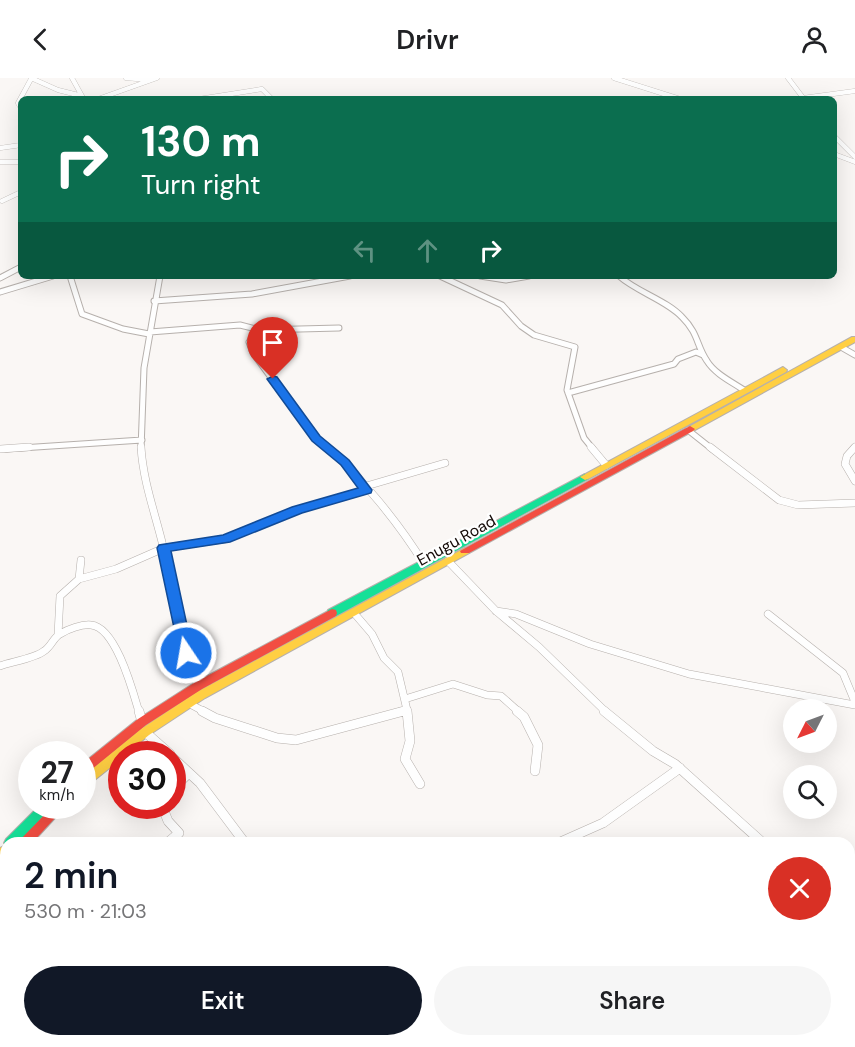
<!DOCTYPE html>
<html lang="en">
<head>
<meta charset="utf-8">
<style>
  body { margin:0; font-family:"DM Sans",sans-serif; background:#f6f6f6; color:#202124; height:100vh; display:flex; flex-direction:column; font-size:22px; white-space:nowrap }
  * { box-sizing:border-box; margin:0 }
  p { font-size:20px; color:#757577 }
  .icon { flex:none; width:33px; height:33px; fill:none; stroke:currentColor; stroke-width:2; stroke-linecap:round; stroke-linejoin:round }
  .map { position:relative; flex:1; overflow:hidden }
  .sheet { position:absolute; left:0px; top:759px; width:855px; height:210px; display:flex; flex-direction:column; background:#fff; border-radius:18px 18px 0 0; box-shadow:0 6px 24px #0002 }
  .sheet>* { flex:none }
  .guide { position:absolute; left:18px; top:18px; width:819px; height:183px; border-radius:9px; box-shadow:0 6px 24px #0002; background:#0b6e4f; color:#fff; overflow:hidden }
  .needle { width:39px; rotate:228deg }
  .tools { position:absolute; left:783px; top:621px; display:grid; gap:12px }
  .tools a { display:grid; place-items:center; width:54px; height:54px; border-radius:50%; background:#fff; box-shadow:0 6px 24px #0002; font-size:30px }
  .speed { position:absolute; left:18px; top:663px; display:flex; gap:12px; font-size:30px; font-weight:700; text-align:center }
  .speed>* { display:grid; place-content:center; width:78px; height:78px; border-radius:50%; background:#fff; box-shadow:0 6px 24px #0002; line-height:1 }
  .speed small { font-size:15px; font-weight:400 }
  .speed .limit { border:9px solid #d22; background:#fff; color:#111 }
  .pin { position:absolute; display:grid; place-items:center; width:51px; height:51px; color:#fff; margin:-62px -26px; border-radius:50% 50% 50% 0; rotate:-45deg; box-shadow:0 0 6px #0007 }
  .pin .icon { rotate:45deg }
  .me { position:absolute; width:66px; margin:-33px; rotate:348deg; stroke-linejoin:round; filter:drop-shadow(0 0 4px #0008) }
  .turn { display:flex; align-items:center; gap:21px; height:126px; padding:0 24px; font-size:27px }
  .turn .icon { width:78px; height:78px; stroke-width:2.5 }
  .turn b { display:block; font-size:42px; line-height:51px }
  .lanes { display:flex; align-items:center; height:57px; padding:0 24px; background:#0003; justify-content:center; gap:30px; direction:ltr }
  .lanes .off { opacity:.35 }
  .round { display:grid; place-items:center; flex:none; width:63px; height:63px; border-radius:32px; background:#f6f6f6 }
  .headline { display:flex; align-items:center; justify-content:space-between; height:102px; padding:0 24px }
  h1 { font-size:36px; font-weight:600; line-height:45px; color:#111827 }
  .primary-button { display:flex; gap:12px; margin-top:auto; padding:12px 24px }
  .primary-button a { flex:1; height:69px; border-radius:36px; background:#111827; color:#fff; font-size:24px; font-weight:600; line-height:69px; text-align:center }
  .primary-button a+a { background:#f6f6f6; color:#202124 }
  header { display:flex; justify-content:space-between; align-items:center; height:78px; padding:0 24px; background:#fff; font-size:27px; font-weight:600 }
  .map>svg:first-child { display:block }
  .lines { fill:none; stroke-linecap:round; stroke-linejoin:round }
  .street-far3-casing { stroke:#b6b0ac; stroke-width:5 }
  .street-far2-casing { stroke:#b6b0ac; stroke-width:7 }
  .street-far1-casing { stroke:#b6b0ac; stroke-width:8 }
  .street-casing { stroke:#b6b0ac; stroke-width:10 }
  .fast-casing { stroke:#b6b0ac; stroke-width:2 }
  .slow-casing { stroke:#b6b0ac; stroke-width:2 }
  .jam-casing { stroke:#b6b0ac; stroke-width:2 }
  .street-far3 { stroke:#fefefe; stroke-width:4.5 }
  .street-far2 { stroke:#fefefe; stroke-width:5 }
  .street-far1 { stroke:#fefefe; stroke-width:7 }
  .street { stroke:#fefefe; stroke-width:9 }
  .fast { fill:#16e098; fill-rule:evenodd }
  .slow { fill:#ffcf43; fill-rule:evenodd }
  .jam { fill:#f24e42; fill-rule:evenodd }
  .route { fill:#1a73e8; stroke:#114b97; stroke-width:1.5 }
  .labels { text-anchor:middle; stroke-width:4.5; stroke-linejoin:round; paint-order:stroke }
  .street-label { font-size:16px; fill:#140a07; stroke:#fff }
</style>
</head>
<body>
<header><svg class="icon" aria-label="back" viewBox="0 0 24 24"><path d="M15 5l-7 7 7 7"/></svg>Drivr<svg class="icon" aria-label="person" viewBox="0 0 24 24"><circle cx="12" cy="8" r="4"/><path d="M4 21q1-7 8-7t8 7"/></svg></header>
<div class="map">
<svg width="855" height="969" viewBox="0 0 855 969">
  <rect width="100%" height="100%" fill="#faf7f5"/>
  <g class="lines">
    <g class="street-far3-casing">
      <path id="street-far3" d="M31,0l27,12 24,6 2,3
        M72,0l10,18
        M126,0l25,2
        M614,0l66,21
        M788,0l16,21
        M803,20l52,-7
        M98,21l59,-21
        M199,21l63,-10 10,10
        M21,30l-3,-5 13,-24
        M834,58l21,21
        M0,70l21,-3
        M834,76l21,8
        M0,84h21
        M2,123l19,-9"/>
    </g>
    <g class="street-far2-casing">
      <path id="street-far2" d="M70,198l12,38 41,15 26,5
        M440,198l62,29 19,21 13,9 41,12 -8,43 17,48 9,11
        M480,198l26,4 23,-4
        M619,198c18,16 47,24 63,41 17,17 14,28 25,44 8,13 25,21 37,29
        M0,200l21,-11
        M0,214l53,-16
        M154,223l98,-7 98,-18
        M260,252l-11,12 4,11 63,86 12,10
        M150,254l90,-7 20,5 79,-2
        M841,269l14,8
        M568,315l106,-29 4,-5 18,-7 7,3
        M688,352l24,19
        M6,371l136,-9
        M141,371l3,-81 16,-92
        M853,371l2,-2"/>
    </g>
    <g class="street-far1-casing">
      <path id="street-far1" d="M141,369c2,33 13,63 21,95 12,48 20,97 36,144
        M326,369c35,29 74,78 98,117
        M591,369l15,18
        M710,369l69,53 19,5 57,-2
        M855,369l-8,9 -2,8 10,17
        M0,371l29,-2
        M363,409l82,-24
        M448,483l48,50 43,36 67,65
        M79,501l37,-10 48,-21 62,-9 71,-29 69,-20
        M496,533l20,3 74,30 99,30 166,31
        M354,535l18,21 12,24 14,14 9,38 -8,2
        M768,536l75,59 12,29
        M58,557l2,-39 19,-17 2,-19
        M0,588c11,-4 36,-8 44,-15 7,-4 9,-13 16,-17 8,-5 22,-10 31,-9 25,2 42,67 48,87
        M405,621l48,-15 34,11 14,1 18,16
        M188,625l17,9
        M407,632v2"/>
    </g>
    <g class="street-casing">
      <path id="street" d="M139,633l3,11
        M202,633l13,7 62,20 19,2 108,-29
        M407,633l3,30 -5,18 15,25
        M517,633l7,6 14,28 -3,26
        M604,633l49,40 22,13 88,79
        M145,654l25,22
        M172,679l28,26 45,60
        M172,711l17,-16
        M162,728l6,15 11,12 -12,10
        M558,765l45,-20 77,-55
        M849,820l6,-2
        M121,963v6
        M350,963l4,6
        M660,969l8,-6"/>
    </g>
    <g class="fast-casing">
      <path id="fast" d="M585,396l5,3 -2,2 -252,137h-8l-1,-3 1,-3z
        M39,728h13l-33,37h-13v3l-2,-3 2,-4z
        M0,897l6,2v12l-6,-2z"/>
    </g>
    <g class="slow-casing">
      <path id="slow" d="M852,259h3v5l-162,89 -3,1 -5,-3z
        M783,289l4,3 -1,2 -198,107 -3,1 -5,-3z
        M465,470l4,1 1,2 -1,2 -264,145 -56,37 -23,19h-4v4l-36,29 -4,2v-12l59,-48 56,-37z
        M6,767v14l-6,3v-14z
        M180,963h29l3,1 3,5h-29l-3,-1z"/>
    </g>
    <g class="jam-casing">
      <path id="jam" d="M690,348l5,3 -2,2 -224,122h-8l-1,-2z
        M332,531l4,1 1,3 -1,3 -134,73 -56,36 -60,49 -4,2v-12l56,-45 56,-36z
        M53,728h13l-34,37h-15z
        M6,785v16l-6,4v-17z"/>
    </g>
    <use href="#street-far3" class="street-far3"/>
    <use href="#street-far2" class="street-far2"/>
    <use href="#street-far1" class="street-far1"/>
    <use href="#street" class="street"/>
    <use href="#fast" class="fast"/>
    <use href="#slow" class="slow"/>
    <use href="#jam" class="jam"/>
  </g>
  <path class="route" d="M273,298l4,1 43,59 29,24 23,30 -1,3 -69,20 -72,29 -59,9 22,102 -2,3h-11l-23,-108 2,-3 64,-10 69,-28 66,-19 -17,-23 -29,-24 -45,-62z"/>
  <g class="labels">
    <g class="street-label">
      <text transform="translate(456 462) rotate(-29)" y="6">Enugu Road</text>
    </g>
  </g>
</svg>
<div class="tools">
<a><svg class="needle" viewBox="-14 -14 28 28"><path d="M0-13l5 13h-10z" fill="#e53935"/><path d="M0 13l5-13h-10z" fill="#757577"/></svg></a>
<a><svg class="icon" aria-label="search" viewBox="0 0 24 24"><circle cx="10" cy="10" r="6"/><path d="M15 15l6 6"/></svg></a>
</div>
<div class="speed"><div>27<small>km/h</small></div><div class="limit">30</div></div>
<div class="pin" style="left:273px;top:301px;background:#d93025"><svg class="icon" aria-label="arrive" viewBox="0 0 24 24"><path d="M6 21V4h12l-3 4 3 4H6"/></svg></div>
<svg class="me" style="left:186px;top:575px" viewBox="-20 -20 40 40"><circle r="17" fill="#1a73e8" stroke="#fff" stroke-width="3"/><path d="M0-11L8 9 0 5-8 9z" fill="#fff"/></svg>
<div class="guide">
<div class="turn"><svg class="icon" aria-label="right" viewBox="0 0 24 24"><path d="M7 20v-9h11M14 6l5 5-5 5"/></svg><div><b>130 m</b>Turn right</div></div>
<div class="lanes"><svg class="icon off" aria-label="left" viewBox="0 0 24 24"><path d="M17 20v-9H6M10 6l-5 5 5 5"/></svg><svg class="icon off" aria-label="ahead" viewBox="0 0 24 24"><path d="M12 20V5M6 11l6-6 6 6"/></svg><svg class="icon" aria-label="right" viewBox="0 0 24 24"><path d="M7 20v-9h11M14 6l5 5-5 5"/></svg></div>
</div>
<section class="sheet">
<div class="headline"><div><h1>2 min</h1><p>530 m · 21:03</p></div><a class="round" style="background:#d93025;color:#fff"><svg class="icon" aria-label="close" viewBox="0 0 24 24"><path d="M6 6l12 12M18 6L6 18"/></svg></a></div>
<div class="primary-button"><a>Exit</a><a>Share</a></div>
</section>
</div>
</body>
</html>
